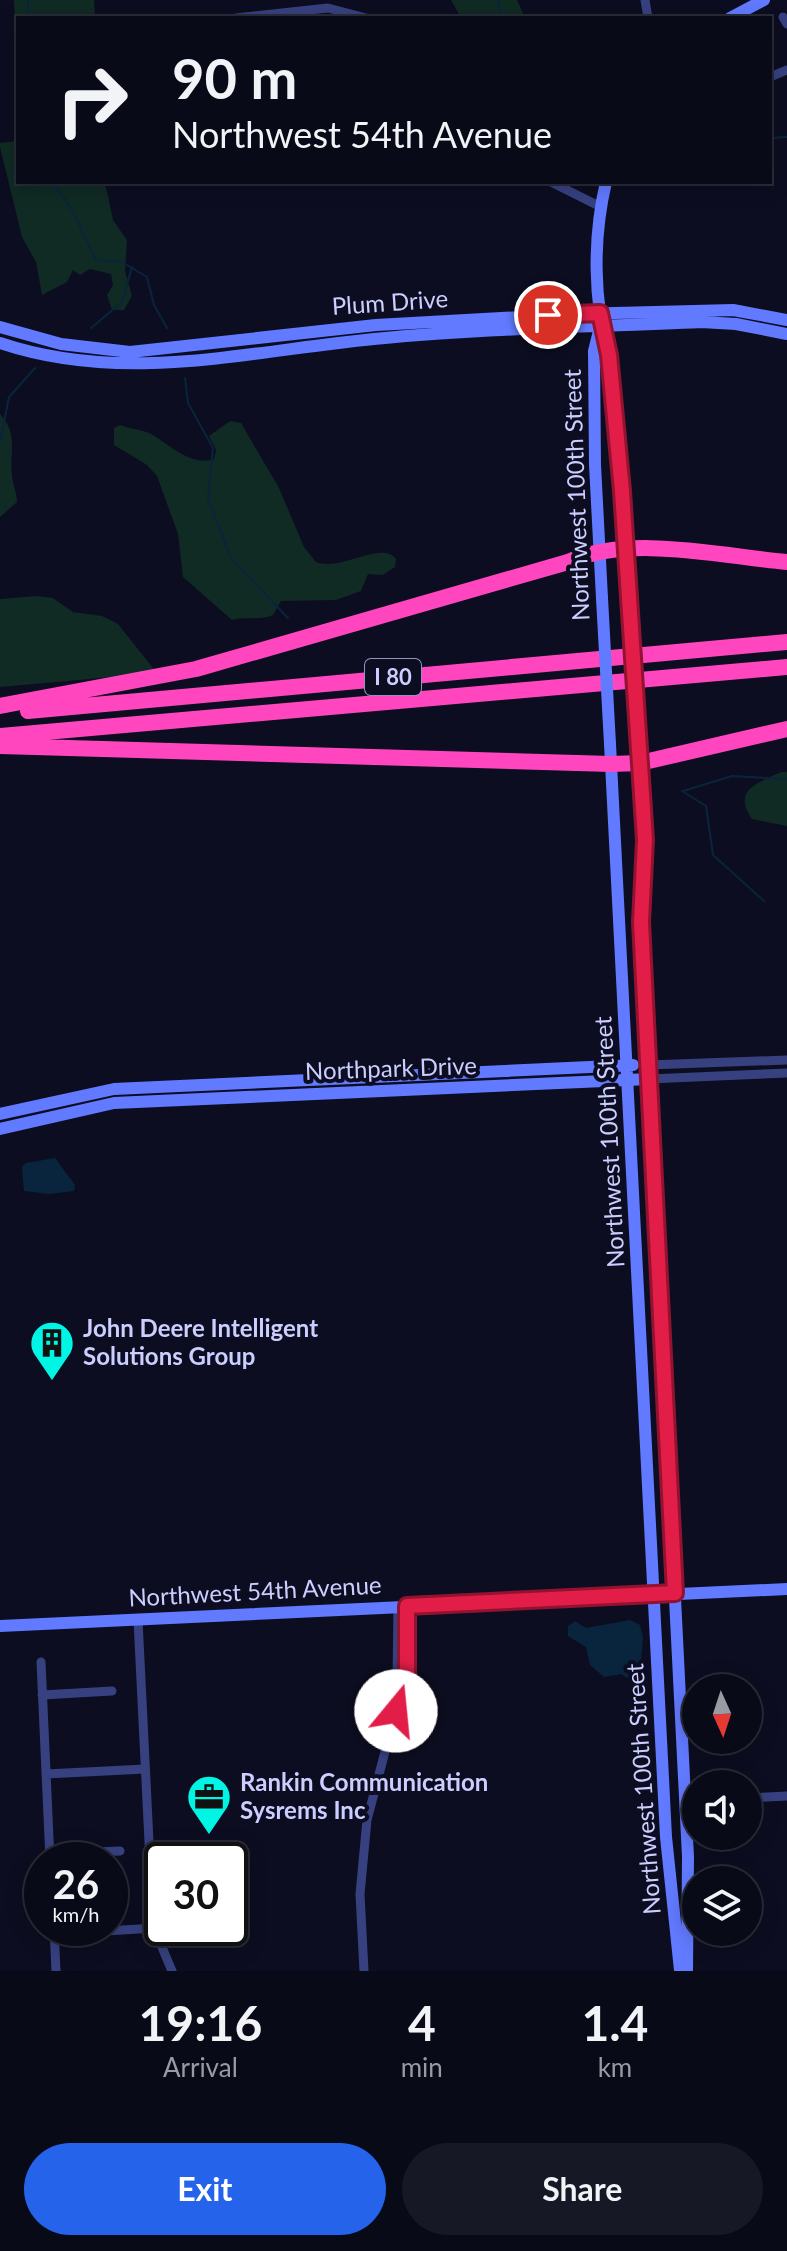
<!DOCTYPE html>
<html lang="en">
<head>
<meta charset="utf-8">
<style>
  body { margin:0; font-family:Lato,sans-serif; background:#171825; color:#f1f3f6; height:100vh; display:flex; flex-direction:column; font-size:30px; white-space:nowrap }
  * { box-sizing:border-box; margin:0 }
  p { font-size:26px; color:#999aa2 }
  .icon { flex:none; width:44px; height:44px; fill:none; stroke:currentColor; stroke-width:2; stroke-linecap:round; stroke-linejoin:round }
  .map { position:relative; height:1971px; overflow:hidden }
  .sheet { display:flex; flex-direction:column; background:#090a18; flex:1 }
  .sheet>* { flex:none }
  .top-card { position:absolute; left:16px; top:16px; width:756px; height:168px; border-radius:0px; box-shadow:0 4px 20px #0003,0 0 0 2px #292b37; background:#090a18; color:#f1f3f6; overflow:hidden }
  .needle { width:52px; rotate:177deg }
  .buttons { position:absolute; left:682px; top:1674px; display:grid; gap:16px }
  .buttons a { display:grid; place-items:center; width:80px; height:80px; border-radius:50%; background:#090a18; box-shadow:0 4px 20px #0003,0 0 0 2px #292b37; font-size:40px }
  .speed { position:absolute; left:24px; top:1842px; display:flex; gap:16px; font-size:40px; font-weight:700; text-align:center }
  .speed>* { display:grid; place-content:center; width:104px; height:104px; border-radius:50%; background:#090a18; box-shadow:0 4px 20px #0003,0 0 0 2px #292b37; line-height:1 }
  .speed small { font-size:20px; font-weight:400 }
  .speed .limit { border:4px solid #111; border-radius:12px; background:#fff; color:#111 }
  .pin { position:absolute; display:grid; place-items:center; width:68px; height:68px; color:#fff; margin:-34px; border:4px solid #fff; border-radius:50%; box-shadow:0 2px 8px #0007 }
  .me { position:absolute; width:88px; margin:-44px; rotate:17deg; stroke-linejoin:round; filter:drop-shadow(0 0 6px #0008) }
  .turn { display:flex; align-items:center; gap:28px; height:168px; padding:0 24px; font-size:36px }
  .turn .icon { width:104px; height:104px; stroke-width:2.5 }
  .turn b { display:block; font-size:56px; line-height:68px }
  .eta { display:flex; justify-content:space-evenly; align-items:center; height:136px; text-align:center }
  .eta b { font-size:48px; font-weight:700; line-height:56px }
  .primary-button { display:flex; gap:16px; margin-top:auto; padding:16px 24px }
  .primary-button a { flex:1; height:92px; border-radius:48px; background:#2563eb; color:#fff; font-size:32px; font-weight:700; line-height:92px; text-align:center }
  .primary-button a+a { background:#171825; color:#f1f3f6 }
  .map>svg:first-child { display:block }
  .green { fill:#102a24 }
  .water { fill:#09253d }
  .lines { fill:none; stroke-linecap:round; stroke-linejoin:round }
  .stream { stroke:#09253d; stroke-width:2 }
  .street { stroke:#37417f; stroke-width:9 }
  .secondary { stroke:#627aff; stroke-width:12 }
  .highway { stroke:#ff46bf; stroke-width:16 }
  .secondary-bridge { stroke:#627aff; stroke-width:12 }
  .route-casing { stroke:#92132f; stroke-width:20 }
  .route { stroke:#e11d48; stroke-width:14 }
  .labels { text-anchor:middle; stroke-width:8; stroke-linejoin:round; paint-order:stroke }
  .shield { fill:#0c0d20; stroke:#9294bc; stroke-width:2 }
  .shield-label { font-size:22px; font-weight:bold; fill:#cbceff }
  .street-label { font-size:24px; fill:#cbceff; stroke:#0c0d20 }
  .poi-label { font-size:24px; font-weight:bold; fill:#cbceff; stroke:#0c0d20; text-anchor:start }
</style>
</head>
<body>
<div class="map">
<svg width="787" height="1971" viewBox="0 0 787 1971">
  <rect width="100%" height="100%" fill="#0c0d20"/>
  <path class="green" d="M14,0h80l1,18h-77v77z
    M451,0h66l8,18h-64z
    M18,141v41h87l8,38 14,20 -2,31 7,25 -8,14h-12l-5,-15 6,-10 -2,-11 -21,-5 -10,6 -7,-5 -6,12 -25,13 -6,-33 -14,-25 -22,-90v-4z
    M0,414c19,21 9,36 12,62 1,9 5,17 5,26l-17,15z
    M230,421l11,2 38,65 25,59 12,15c26,10 65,-22 80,-3l-1,8 -12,8 -15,-1 -7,17 -25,9 -55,1 -8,14c-14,6 -26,1 -41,5l-49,-43 -5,-43 -21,-58 -10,-11 -33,-20v-17l6,-3c10,4 21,4 31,9 18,10 40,33 63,25l2,-9 -7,-14z
    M37,596l16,2 20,14 29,4 16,8 39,49 -157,14v-88z
    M781,772h6v54l-35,-7c-20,-29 5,-36 29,-47z"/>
  <path class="water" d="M55,1158l20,27 -1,6 -25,3 -25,-3 -2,-24 4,-4z
    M630,1620l10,5 3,12 -4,48 -18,-11 -17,3 -14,-12 -4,-18 -18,-11v-10l7,-5 11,7z"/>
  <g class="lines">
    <path class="stream" d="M28,0v18
      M498,0l4,18
      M770,138l17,-1
      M52,182l19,26 25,52 26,2 25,15 7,28 13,23
      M91,328l31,-26 10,-35
      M185,378l3,25 25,45 -5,51 23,59 57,60
      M0,442l9,-45 26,-29
      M682,791l24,15 7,49 51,46
      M683,791l49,-15 55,3"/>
    <path class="street" d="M645,0l3,18
      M783,17l4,7
      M236,18l92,-10 38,10
      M770,77l17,-7
      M551,182l50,25
      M648,1065l139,-5
      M649,1079l138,-6
      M398,1606l-1,72 4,13
      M138,1620l14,282 7,38 13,31
      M41,1662l9,198
      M42,1695l70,-4
      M46,1774l99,-5
      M748,1798l39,-2
      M50,1854l70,-3
      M54,1928l2,43
      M54,1934l102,-6
      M364,1971l-4,-77 7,-74 34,-129 6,-13v-72"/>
    <path class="secondary" d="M730,18l34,-18
      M606,182c-13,55 -13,119 3,173l20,242
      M0,327l61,17 69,8 246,-27 200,-11 157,-4 54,10
      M600,327l-6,24 1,114 7,133
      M0,343c127,43 255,6 385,-5 105,-10 211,-11 316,-16l35,2 51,10
      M639,742l6,98 -4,82 47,935 -1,114
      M610,744l56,1093 14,133
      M0,1114l114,-25 519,-24
      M0,1129l114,-26 535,-24
      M0,1626l787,-37"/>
    <path class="highway" d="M0,706l196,-37 372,-107c61,-28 153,-6 219,0
      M28,711l759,-69
      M0,736l787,-69
      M0,746l611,18 29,-1 147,-34"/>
    <path class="secondary-bridge" d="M629,597l10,145
      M602,598l8,146"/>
  </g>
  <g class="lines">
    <g class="route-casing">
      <path id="route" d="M396,1711l11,-33v-72l268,-13 -34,-671 4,-82 -23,-349 -13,-136 -9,-42 -52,2"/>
    </g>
    <use href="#route" class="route"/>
  </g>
  <defs>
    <g id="building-pin" transform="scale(2.3)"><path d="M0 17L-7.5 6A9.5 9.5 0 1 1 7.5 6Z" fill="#00f6e4" stroke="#0c0d20"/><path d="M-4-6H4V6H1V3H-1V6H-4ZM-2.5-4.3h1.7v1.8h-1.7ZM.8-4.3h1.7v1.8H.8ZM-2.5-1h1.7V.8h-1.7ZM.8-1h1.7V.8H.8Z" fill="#111"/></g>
    <g id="office-pin" transform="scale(2.3)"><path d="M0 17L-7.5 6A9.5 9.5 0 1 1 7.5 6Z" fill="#00f6e4" stroke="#0c0d20"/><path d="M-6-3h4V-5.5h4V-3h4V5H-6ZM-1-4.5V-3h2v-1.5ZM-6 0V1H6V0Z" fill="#111"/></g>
  </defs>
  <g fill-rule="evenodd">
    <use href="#building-pin" x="52" y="1343"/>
    <use href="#office-pin" x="209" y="1797"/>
  </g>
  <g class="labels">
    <rect class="shield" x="365" y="659" width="56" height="36" rx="6"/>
    <g class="shield-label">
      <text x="393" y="685">I 80</text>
    </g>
    <g class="street-label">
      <text transform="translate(390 303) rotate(-4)" y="8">Plum Drive</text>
      <text transform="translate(577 495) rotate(-92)" y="8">Northwest 100th Street</text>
      <text transform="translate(391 1069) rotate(-2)" y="8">Northpark Drive</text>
      <text transform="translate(610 1142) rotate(-93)" y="8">Northwest 100th Street</text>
      <text transform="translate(255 1592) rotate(-3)" y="8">Northwest 54th Avenue</text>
      <text transform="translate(644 1789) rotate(-94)" y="8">Northwest 100th Street</text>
    </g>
    <g class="poi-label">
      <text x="83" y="1337">John Deere Intelligent<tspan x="83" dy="28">Solutions Group</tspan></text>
      <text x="240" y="1791">Rankin Communication<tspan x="240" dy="28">Sysrems Inc</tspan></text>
    </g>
  </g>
</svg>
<div class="buttons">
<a><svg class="needle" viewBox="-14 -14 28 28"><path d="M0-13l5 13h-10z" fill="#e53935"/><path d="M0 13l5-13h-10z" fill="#999aa2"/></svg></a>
<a><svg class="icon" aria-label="sound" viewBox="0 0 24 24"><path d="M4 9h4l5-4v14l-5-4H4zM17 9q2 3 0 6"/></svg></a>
<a><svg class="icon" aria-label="layers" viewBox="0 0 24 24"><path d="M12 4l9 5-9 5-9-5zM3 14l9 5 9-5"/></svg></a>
</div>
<div class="speed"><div>26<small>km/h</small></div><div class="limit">30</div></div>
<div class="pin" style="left:548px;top:315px;background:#d93025"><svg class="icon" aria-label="arrive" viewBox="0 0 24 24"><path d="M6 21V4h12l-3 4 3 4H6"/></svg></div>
<svg class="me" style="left:396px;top:1711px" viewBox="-20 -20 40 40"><circle r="19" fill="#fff"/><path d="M0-13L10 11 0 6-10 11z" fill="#e11d48"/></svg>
<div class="top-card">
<div class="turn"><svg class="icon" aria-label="right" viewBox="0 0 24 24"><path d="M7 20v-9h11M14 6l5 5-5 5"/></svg><div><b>90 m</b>Northwest 54th Avenue</div></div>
</div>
</div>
<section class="sheet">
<div class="eta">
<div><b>19:16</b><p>Arrival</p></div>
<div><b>4</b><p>min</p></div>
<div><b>1.4</b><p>km</p></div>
</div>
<div class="primary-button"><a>Exit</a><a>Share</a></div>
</section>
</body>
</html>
